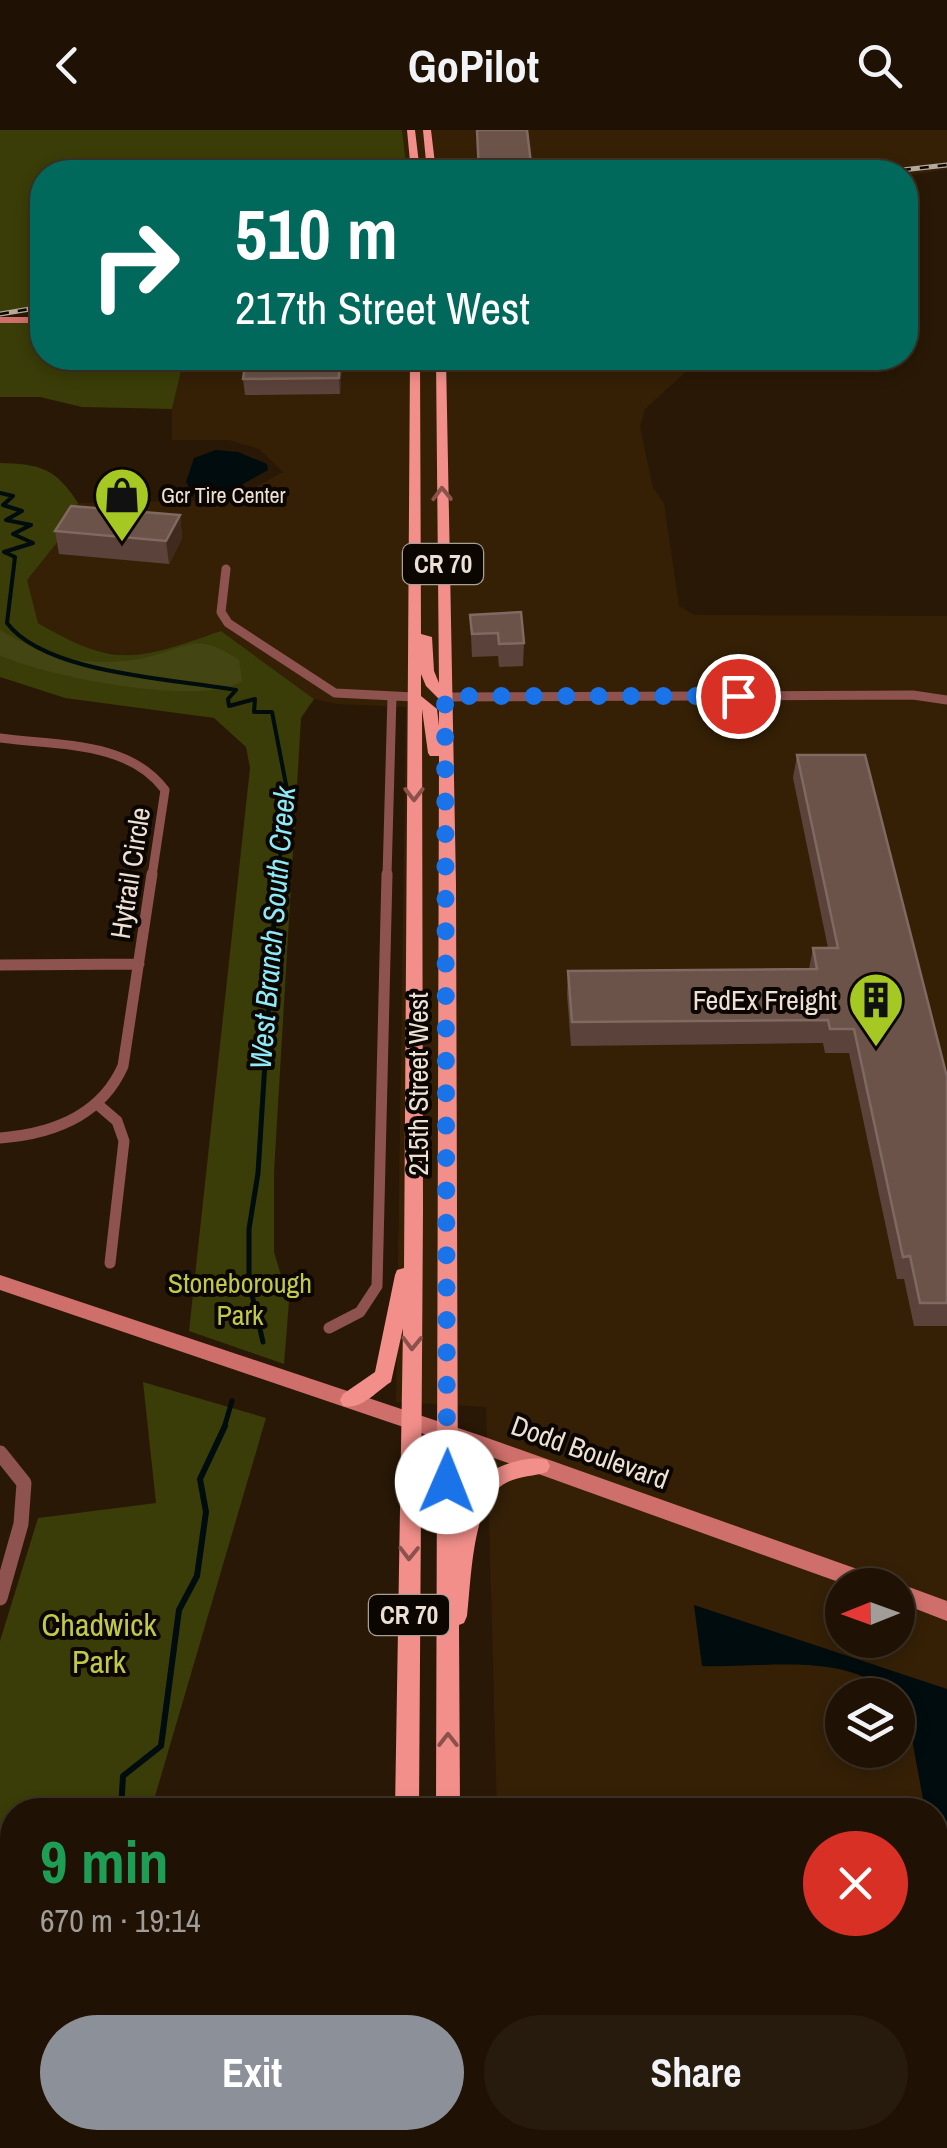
<!DOCTYPE html>
<html lang="en">
<head>
<meta charset="utf-8">
<style>
  body { margin:0; font-family:"Archivo Narrow",sans-serif; background:#271b0e; color:#f1f3f6; height:100vh; display:flex; flex-direction:column; font-size:38px; white-space:nowrap }
  * { box-sizing:border-box; margin:0 }
  p { font-size:32px; color:#a19e9a }
  .icon { flex:none; width:55px; height:55px; fill:none; stroke:currentColor; stroke-width:2; stroke-linecap:round; stroke-linejoin:round }
  .map { position:relative; flex:1; overflow:hidden }
  .drawer { position:absolute; left:0px; top:1668px; width:948px; height:352px; display:flex; flex-direction:column; background:#1f1204; border-radius:40px 40px 0 0; box-shadow:0 5px 15px #0003,0 0 0 2px #3c3226 }
  .drawer>* { flex:none }
  .top-card { position:absolute; left:30px; top:30px; width:888px; height:210px; border-radius:40px; box-shadow:0 5px 15px #0003,0 0 0 2px #3c3226; background:#00695c; color:#fff; overflow:hidden }
  .needle { width:65px; rotate:269deg }
  .buttons { position:absolute; left:825px; top:1438px; display:grid; gap:20px }
  .buttons a { display:grid; place-items:center; width:90px; height:90px; border-radius:50%; background:#1f1204; box-shadow:0 5px 15px #0003,0 0 0 2px #3c3226; font-size:50px }
  .pin { position:absolute; display:grid; place-items:center; width:85px; height:85px; color:#fff; margin:-42px; border:5px solid #fff; border-radius:50%; box-shadow:0 2px 10px #0007 }
  .me { position:absolute; width:110px; margin:-55px; rotate:1deg; stroke-linejoin:round; filter:drop-shadow(0 0 8px #0008) }
  .turn { display:flex; align-items:center; gap:35px; height:210px; padding:0 40px; font-size:45px }
  .turn .icon { width:130px; height:130px; stroke-width:2.5 }
  .turn b { display:block; font-size:70px; line-height:85px }
  .round { display:grid; place-items:center; flex:none; width:105px; height:105px; border-radius:52px; background:#271b0e }
  .headline { display:flex; align-items:center; justify-content:space-between; height:170px; padding:0 40px }
  h1 { font-size:60px; font-weight:700; line-height:75px; color:#1e9e55 }
  .cta { display:flex; gap:20px; margin-top:auto; padding:20px 40px }
  .cta a { flex:1; height:115px; border-radius:60px; background:#8c9099; color:#fff; font-size:40px; font-weight:700; line-height:115px; text-align:center }
  .cta a+a { background:#271b0e; color:#f1f3f6 }
  header { display:flex; justify-content:space-between; align-items:center; height:130px; padding:0 40px; background:#1f1204; font-size:45px; font-weight:700 }
  .map>svg:first-child { display:block }
  .built { fill:#352006; fill-rule:evenodd }
  .green { fill:#3a3d07 }
  .forest { fill:#434612 }
  .water { fill:#000c0e }
  .lines { fill:none; stroke-linecap:round; stroke-linejoin:round }
  .stream-far2 { stroke:#000c0e; stroke-width:4 }
  .stream-far1 { stroke:#000c0e; stroke-width:5 }
  .stream { stroke:#000c0e; stroke-width:6 }
  .street-far2 { stroke:#8e524f; stroke-width:9 }
  .street-far1 { stroke:#8e524f; stroke-width:11 }
  .street { stroke:#8e524f; stroke-width:15 }
  .secondary { fill:#cf6f6b; fill-rule:evenodd }
  .primary { fill:#f38f8a; fill-rule:evenodd }
  .rail-casing { stroke:#b6a99b; stroke-width:5 }
  .rail { stroke:#0c0601; stroke-width:2.5; stroke-dasharray:9; stroke-linecap:butt }
  .wall { fill:#5b423a }
  .shaded-wall { fill:#402a1e }
  .building { fill:#6b534a; stroke:#7f6960; stroke-width:2.5 }
  .oneway { stroke:#8b514c }
  .route { stroke:#1a73e8; stroke-width:18; stroke-dasharray:0 32.4 }
  .labels { text-anchor:middle; stroke-width:8; stroke-linejoin:round; paint-order:stroke }
  .far-poi-label { font-size:22px; fill:#ede1d5; stroke:#0c0601; text-anchor:start }
  .shield { fill:#0c0601; stroke:#aa9f95; stroke-width:2.5 }
  .shield-label { font-size:25px; font-weight:bold; fill:#ede1d5 }
  .street-label { font-size:28px; fill:#ede1d5; stroke:#0c0601 }
  .poi-label { font-size:28px; fill:#ede1d5; stroke:#0c0601; text-anchor:end }
  .park-label { font-size:28px; fill:#c1c948; stroke:#0c0601 }
  .water-label { font-size:30px; font-style:italic; fill:#8eeaf9; stroke:#0c0601 }
  .near-park-label { font-size:32px; fill:#c1c948; stroke:#0c0601 }
</style>
</head>
<body>
<header><svg class="icon" aria-label="back" viewBox="0 0 24 24"><path d="M15 5l-7 7 7 7"/></svg>GoPilot<svg class="icon" aria-label="search" viewBox="0 0 24 24"><circle cx="10" cy="10" r="6"/><path d="M15 15l6 6"/></svg></header>
<div class="map">
<svg width="947" height="2018" viewBox="0 0 947 2018">
  <rect width="100%" height="100%" fill="#291805"/>
  <path class="built" d="M402,0h545v39l-42,7v-4h-498z
    M184,228h517l-56,51 -5,18 13,61 11,15 15,103 15,9 253,1v1532h-441l-1,-10h430v-328h-438l-11,-403 -90,-5 10,-695 -69,-3 -23,-5 -93,-68 -79,27 -63,-10 -41,-25 -12,-43 37,-45 15,-32 154,-3 51,-28 -24,-23 -30,-9h-57v-31zM842,1455h56v55h-56zM842,1565h56v55h-56z"/>
  <path class="green" d="M0,0h402l5,42h-365v133l-42,7z
    M0,193h42v35h142l-12,51 -90,-2 -42,-10h-40z
    M0,333c40,1 56,5 78,40l-15,32 -36,45 11,43c79,47 101,36 183,8l93,68 -13,19 -27,454v80l15,50 -5,62 -95,-33 61,-563 -4,-21 -32,-29 -149,-20 -65,-21z
    M143,1252l123,36 -115,392h-139v328h79l-1,10h-90v-507l38,-123 118,-15z"/>
  <path class="forest" d="M0,500c45,27 90,39 144,28 45,-10 51,-28 95,2l3,21c-37,27 -200,-5 -242,-26z"/>
  <path class="water" d="M216,320l22,2 29,12 1,6 -38,21 -41,-4 -3,-5 8,-24z
    M694,1475l253,84v158l-12,-6v-31h-10l-15,-82 -12,-17v-16h-12c-33,-45 -134,-26 -184,-29z"/>
  <g class="lines">
    <path class="stream-far2" d="M0,363l13,3 -10,9 19,6 -16,9 25,5 -18,9 20,9 -29,9 11,5 -8,66c38,51 168,56 229,67l-8,9 1,7 26,-7 -1,13h18l17,88 -12,76"/>
    <path class="stream-far1" d="M263,1212l-14,-60v-53l9,-56 19,-299
      M224,1298l8,-27"/>
    <path class="stream" d="M121,1680l2,-34 38,-30 18,-136 18,-34 9,-64 -6,-33 25,-53
      M58,2008l3,10"/>
    <path class="street-far2" d="M226,439l-5,43 7,11 107,70 79,4
      M445,567l468,-2 34,5
      M0,608c56,8 128,2 165,52l-13,86
      M387,746l5,-180"/>
    <path class="street-far1" d="M0,835l139,-1
      M96,973l21,18 7,20 -14,122
      M0,1008c52,-4 101,-22 123,-72l29,-192
      M329,1198l31,-16 17,-26 10,-412"/>
    <path class="street" d="M0,1323l24,30 -3,41 -21,74"/>
    <path class="secondary" d="M0,187h42v6h-42z
      M0,1145l482,161 392,139 8,3 3,7h-38l-367,-132 -480,-163z
      M898,1453l49,18v20l-49,-19v-17h-4z"/>
    <path class="primary" d="M407,0h8l5,42h-9z
      M423,0h8l5,42h-9z
      M410,228h10l1,276 11,3 2,34 5,12 -3,-325h10l10,526 2,645c10,-34 20,-58 56,-67 11,-3 22,-5 33,-2l3,6 -3,6c-15,5 -33,4 -46,14 -29,20 -30,97 -34,130l-3,7 -5,2 1,185h-24l3,-1054h-9l-2,-3 -6,-44 1,501 -4,600h-24l8,-482 -12,54c-14,9 -31,29 -48,24l-3,-6 3,-6 32,-22 20,-97 2,-5 7,-2zM421,544l5,12 13,13v27l-2,-17 -16,-13z
      M391,2008h26v10h-26z
      M438,2008h26v10h-26z"/>
    <g class="rail-casing">
      <path id="rail" d="M884,42l63,-7
        M0,184l42,-7"/>
    </g>
    <use href="#rail" class="rail"/>
  </g>
  <path class="wall" d="M342,233l-2,31 -95,1 -2,-16z
    M180,385l2,23 -13,26 -110,-10 -4,-23z
    M470,485l54,28 -1,23 -24,1 -1,-11 -26,1z
    M797,625l150,322v249h-33l-10,-47h-7l-48,-226h-24l-2,-10 -252,3 -4,-52 1,-23 241,-2 4,-21h15l-35,-170z"/>
  <path class="shaded-wall" d="M340,228l2,5 -2,31 -1,-16z
    M180,385l2,23 -13,26 -3,-23z"/>
  <path class="building" d="M477,0h50l5,42h-53z
    M246,228h94l-1,20 -96,1z
    M71,376l109,9 -14,26 -111,-10z
    M521,482l3,31 -25,1 -1,-11 -26,1 -2,-19z
    M797,625h68l82,322v226h-27l-10,-47 -7,1 -49,-228h-24l-2,-9 -256,2 -4,-51 249,-2 -4,-21h25z"/>
  <defs><path id="oneway-chevron" d="M-2-3.5L2.5 0L-2 3.5" fill="none" stroke-width="1.6" stroke-linecap="round" stroke-linejoin="round" transform="scale(2.5)"/></defs>
  <g class="oneway">
    <use href="#oneway-chevron" transform="translate(442 364) rotate(-91)"/>
    <use href="#oneway-chevron" transform="translate(414 664) rotate(90)"/>
    <use href="#oneway-chevron" transform="translate(412 1213) rotate(91)"/>
    <use href="#oneway-chevron" transform="translate(409 1423) rotate(91)"/>
    <use href="#oneway-chevron" transform="translate(448 1610) rotate(-90)"/>
  </g>
  <g class="lines">
    <path class="route" d="M447,1352l-2,-786h293"/>
  </g>
  <defs>
    <g id="shop-pin" transform="scale(2.875)"><path d="M0 17L-7.5 6A9.5 9.5 0 1 1 7.5 6Z" fill="#a5c823" stroke="#0c0601"/><path d="M-5-2.5h2.3a2.7 3.5 0 0 1 5.4 0H5L5.5 6h-11ZM-1.5-2.5h3a1.5 2.3 0 0 0-3 0Z" fill="#111"/></g>
    <g id="building-pin" transform="scale(2.875)"><path d="M0 17L-7.5 6A9.5 9.5 0 1 1 7.5 6Z" fill="#a5c823" stroke="#0c0601"/><path d="M-4-6H4V6H1V3H-1V6H-4ZM-2.5-4.3h1.7v1.8h-1.7ZM.8-4.3h1.7v1.8H.8ZM-2.5-1h1.7V.8h-1.7ZM.8-1h1.7V.8H.8Z" fill="#111"/></g>
  </defs>
  <g fill-rule="evenodd">
    <use href="#shop-pin" x="122" y="365"/>
    <use href="#building-pin" x="876" y="870"/>
  </g>
  <g class="labels">
    <g class="far-poi-label">
      <text x="161" y="373">Gcr Tire Center</text>
    </g>
    <g class="shield">
      <rect x="403" y="414" width="80" height="40" rx="8"/>
      <rect x="369" y="1465" width="80" height="40" rx="8"/>
    </g>
    <g class="shield-label">
      <text x="443" y="443">CR 70</text>
      <text x="409" y="1494">CR 70</text>
    </g>
    <g class="street-label">
      <text transform="translate(130 743) rotate(-81)" y="10">Hytrail Circle</text>
      <text transform="translate(418 954) rotate(-90)" y="10">215th Street West</text>
      <text transform="translate(590 1322) rotate(20)" y="10">Dodd Boulevard</text>
    </g>
    <g class="poi-label">
      <text x="837" y="880">FedEx Freight</text>
    </g>
    <g class="park-label">
      <text x="240" y="1163">Stoneborough<tspan x="240" dy="32">Park</tspan></text>
    </g>
    <g class="water-label">
      <text transform="translate(273 798) rotate(-85)" y="10">West Branch South Creek</text>
    </g>
    <g class="near-park-label">
      <text x="99" y="1506">Chadwick<tspan x="99" dy="37">Park</tspan></text>
    </g>
  </g>
</svg>
<div class="buttons">
<a><svg class="needle" viewBox="-14 -14 28 28"><path d="M0-13l5 13h-10z" fill="#e53935"/><path d="M0 13l5-13h-10z" fill="#a19e9a"/></svg></a>
<a><svg class="icon" aria-label="layers" viewBox="0 0 24 24"><path d="M12 4l9 5-9 5-9-5zM3 14l9 5 9-5"/></svg></a>
</div>
<div class="pin" style="left:738px;top:566px;background:#d93025"><svg class="icon" aria-label="arrive" viewBox="0 0 24 24"><path d="M6 21V4h12l-3 4 3 4H6"/></svg></div>
<svg class="me" style="left:447px;top:1352px" viewBox="-20 -20 40 40"><circle r="19" fill="#fff"/><path d="M0-13L10 11 0 6-10 11z" fill="#1a73e8"/></svg>
<div class="top-card">
<div class="turn"><svg class="icon" aria-label="right" viewBox="0 0 24 24"><path d="M7 20v-9h11M14 6l5 5-5 5"/></svg><div><b>510 m</b>217th Street West</div></div>
</div>
<section class="drawer">
<div class="headline"><div><h1>9 min</h1><p>670 m · 19:14</p></div><a class="round" style="background:#d93025;color:#fff"><svg class="icon" aria-label="close" viewBox="0 0 24 24"><path d="M6 6l12 12M18 6L6 18"/></svg></a></div>
<div class="cta"><a>Exit</a><a>Share</a></div>
</section>
</div>
</body>
</html>
